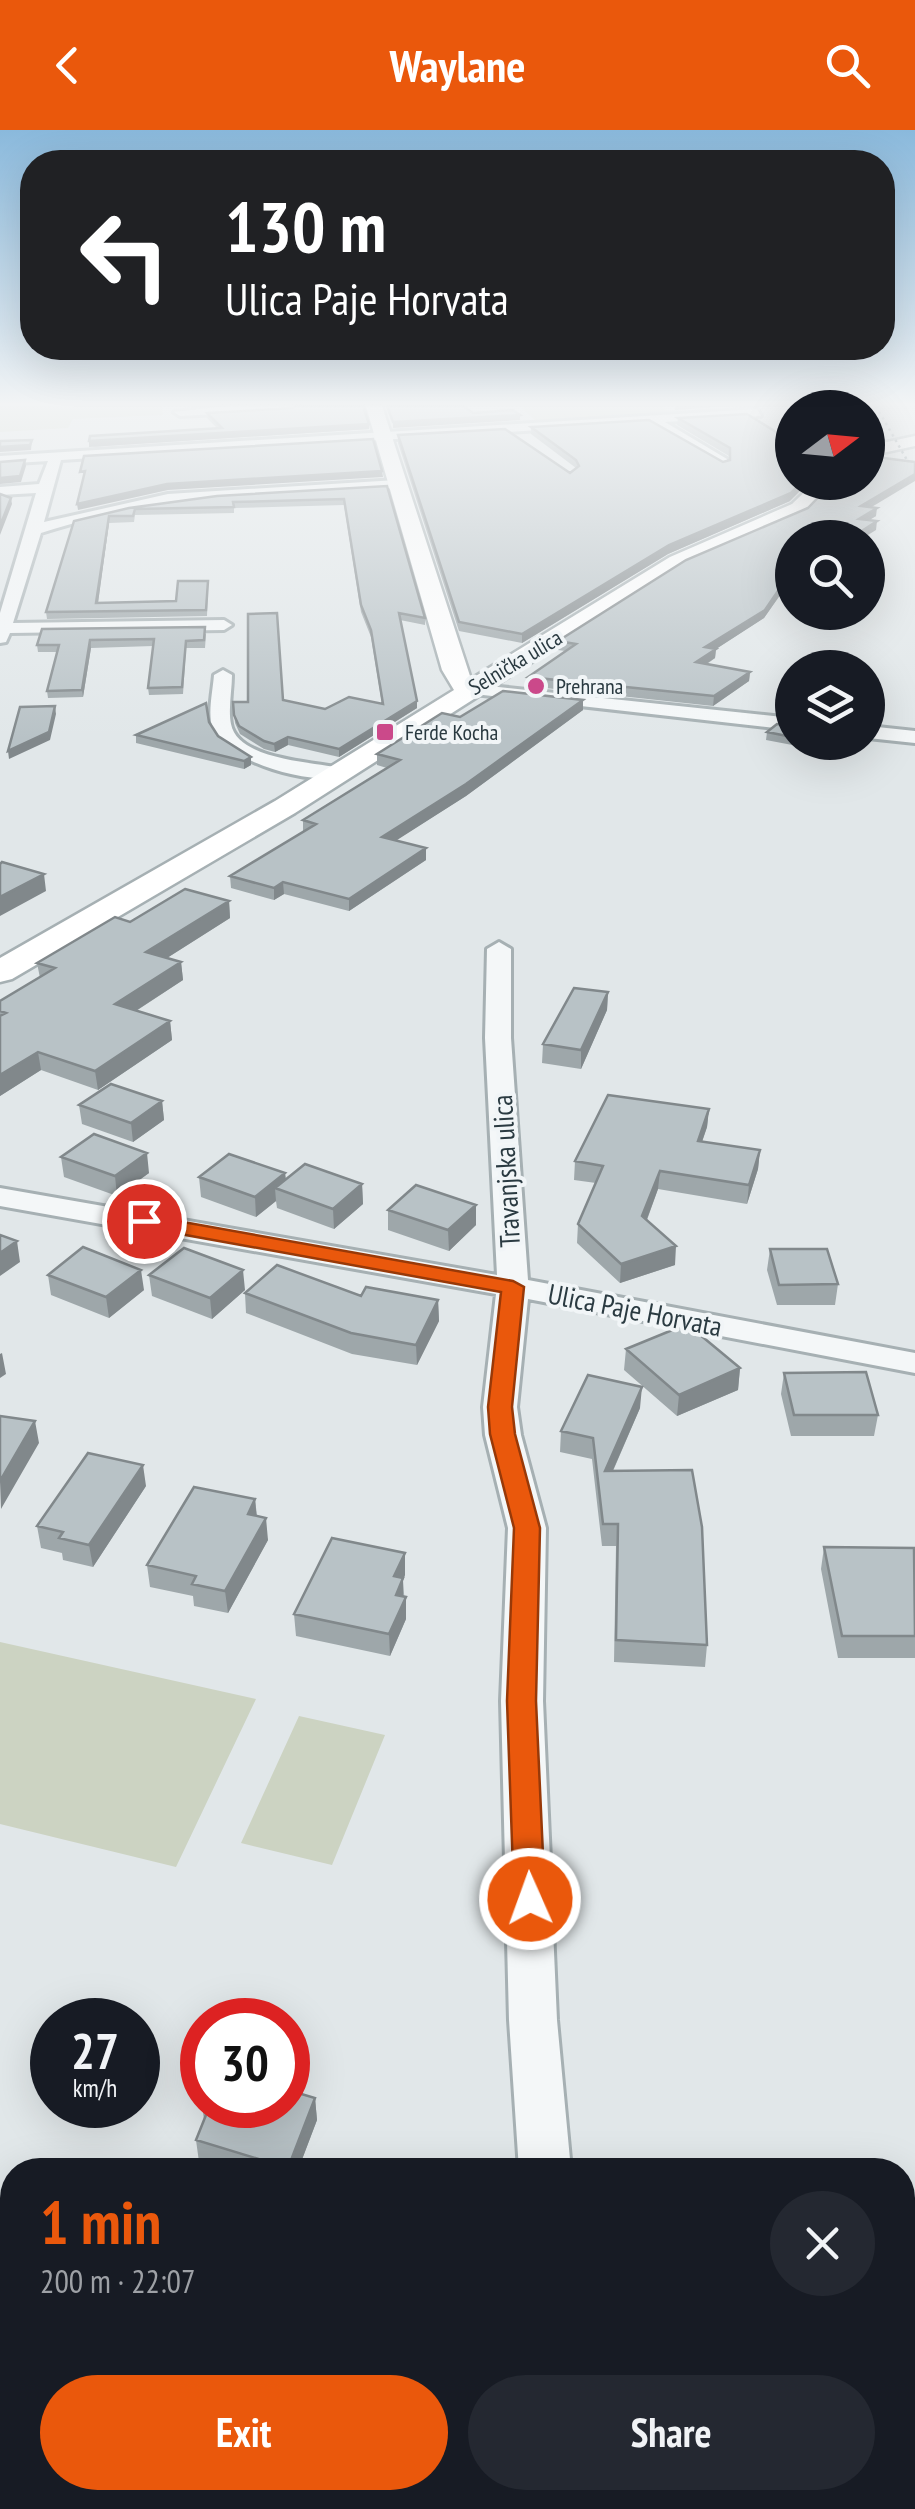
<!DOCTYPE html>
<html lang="en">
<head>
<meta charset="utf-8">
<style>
  body { margin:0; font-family:"PT Sans Narrow",sans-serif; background:#242831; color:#f1f3f6; height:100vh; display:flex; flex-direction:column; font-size:38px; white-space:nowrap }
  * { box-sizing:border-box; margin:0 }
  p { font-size:32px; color:#9ea1a6 }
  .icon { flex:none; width:55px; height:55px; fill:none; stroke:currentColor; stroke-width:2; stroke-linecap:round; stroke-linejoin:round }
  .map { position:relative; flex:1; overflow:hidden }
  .details { position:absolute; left:0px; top:2028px; width:915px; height:352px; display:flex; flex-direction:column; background:#171b24; border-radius:40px 40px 0 0; box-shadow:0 10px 40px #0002 }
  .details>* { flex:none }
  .banner { position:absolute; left:20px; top:20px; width:875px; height:210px; border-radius:40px; box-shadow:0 10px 40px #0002; background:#202124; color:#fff; overflow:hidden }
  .needle { width:65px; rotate:74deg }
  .controls { position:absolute; left:775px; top:260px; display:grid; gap:20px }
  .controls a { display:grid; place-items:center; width:110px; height:110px; border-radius:50%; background:#171b24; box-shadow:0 10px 40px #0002; font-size:50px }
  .speed { position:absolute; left:30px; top:1868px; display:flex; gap:20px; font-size:50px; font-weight:700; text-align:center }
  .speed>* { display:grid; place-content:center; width:130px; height:130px; border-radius:50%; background:#171b24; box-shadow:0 10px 40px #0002; line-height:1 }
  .speed small { font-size:25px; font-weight:400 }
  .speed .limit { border:15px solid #d22; background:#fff; color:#111 }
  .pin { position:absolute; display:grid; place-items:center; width:85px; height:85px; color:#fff; margin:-42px; border:5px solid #fff; border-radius:50%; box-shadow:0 2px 10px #0007 }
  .me { position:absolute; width:110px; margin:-55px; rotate:358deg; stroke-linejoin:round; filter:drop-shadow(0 0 8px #0008) }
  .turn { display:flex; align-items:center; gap:35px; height:210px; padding:0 40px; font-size:45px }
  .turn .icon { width:130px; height:130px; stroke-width:2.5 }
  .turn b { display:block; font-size:70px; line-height:85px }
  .round { display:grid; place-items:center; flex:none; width:105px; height:105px; border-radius:52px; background:#242831 }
  .overview { display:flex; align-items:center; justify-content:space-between; height:170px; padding:0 40px }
  h1 { font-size:60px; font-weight:800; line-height:75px; color:#ea580c }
  .cta { display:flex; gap:20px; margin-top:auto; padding:20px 40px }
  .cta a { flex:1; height:115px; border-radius:60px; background:#ea580c; color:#fff; font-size:40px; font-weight:800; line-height:115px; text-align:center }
  .cta a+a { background:#242831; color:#f1f3f6 }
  header { display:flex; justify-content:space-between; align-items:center; height:130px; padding:0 40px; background:#ea580c; color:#fff; font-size:45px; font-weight:800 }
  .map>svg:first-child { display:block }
  .green { fill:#ccd3c2 }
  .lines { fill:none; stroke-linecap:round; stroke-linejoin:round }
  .street-casing { stroke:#a6b0b3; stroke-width:6 }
  .secondary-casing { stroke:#a6b0b3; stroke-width:5 }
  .street { fill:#f4f7f8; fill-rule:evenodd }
  .secondary { fill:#fff; fill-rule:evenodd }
  .rail { stroke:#7b8c93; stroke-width:2.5; stroke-dasharray:2.5 4; stroke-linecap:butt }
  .wall { fill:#9ea7aa }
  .shaded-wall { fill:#81888b }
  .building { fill:#b8c2c6; stroke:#81888b; stroke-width:2.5 }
  .route { fill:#ea580c; stroke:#983908; stroke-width:2.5 }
  .poi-dot { fill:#cb498a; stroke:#f1f5f7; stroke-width:4 }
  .labels { text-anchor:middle; stroke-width:8; stroke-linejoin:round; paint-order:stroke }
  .far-street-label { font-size:22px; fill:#2a3a41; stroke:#f1f5f7 }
  .far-poi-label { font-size:22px; fill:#2a3a41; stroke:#f1f5f7; text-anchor:start }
  .street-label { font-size:28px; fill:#2a3a41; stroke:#f1f5f7 }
</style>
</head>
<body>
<header><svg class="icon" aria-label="back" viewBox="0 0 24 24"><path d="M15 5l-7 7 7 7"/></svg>Waylane<svg class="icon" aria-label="search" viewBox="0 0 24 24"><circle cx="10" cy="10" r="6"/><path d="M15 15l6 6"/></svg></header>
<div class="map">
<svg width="915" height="2379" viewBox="0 0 915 2379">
  <rect width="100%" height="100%" fill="#e1e7e9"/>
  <path class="green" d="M0,276h162l1,9 -90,4 -5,9 -68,4z
    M520,276h143l8,11 -132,7z
    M0,1512l256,57 -80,168 -176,-43z
    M299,1586l86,19 -53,130 -91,-22z"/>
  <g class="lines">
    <g class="street-casing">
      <path id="street" d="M227,276h72l-6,4 -113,6 -6,-4z
        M757,279l4,7 -96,6 62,37v6l-5,1 -72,-43 -589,37 -17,62 124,-28 229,-14 7,4 -7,4c-121,6 -240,7 -356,45l-28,90 211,-3 8,5 -8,5 -214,3 -4,9 -6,1v-30l36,-120 -36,2v-8l39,-3 9,-23 -48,3v-8z
        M223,540l9,5c0,15 -4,34 -1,49 7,37 86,38 115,45v8c-34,8 -117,-13 -133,-48 -6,-14 0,-39 1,-54z
        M471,554l321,34v12l-327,-37 -3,-4z
        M868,596l47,5v12l-47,-5z
        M499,812l12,7v89l17,242 387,73v20l-387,-74 -11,108 4,28 25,93 -3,173 14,319 14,150h-52l-10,-150 -8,-319 7,-173 -23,-93 -2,-28 13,-113 -496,-88v-18l497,87 -12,-237 2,-89z
        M539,2368h59l2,11h-60z"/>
    </g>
    <g class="secondary-casing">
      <path id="secondary" d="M366,276h16l89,273 199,-122 122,-53 23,-22h20l-29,30 -122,53 -389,248 -283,166 -12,3v-24l275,-157 179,-111 -12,-20z
        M915,306v10l-47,10v-10z"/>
    </g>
    <use href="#street" class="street"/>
    <use href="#secondary" class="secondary"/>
    <path class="rail" d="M876,276l39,68"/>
  </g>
  <path class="wall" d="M293,278l76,21 -280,18 128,-19 -10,-10v-5z
    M747,284l43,87 -122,53 -146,89 -63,-12 -61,-188v-8l172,38 6,-5 -45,-34v-7l192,35 6,-2v-4l-52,-31 1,-7z
    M387,356l38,132v7l-25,-5 17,88 -78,49 -51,-12 -13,7 -11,-3 -24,-15 -5,-11 -2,-21 50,-2 42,9 57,-5 -11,-67 -10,-25 -17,-107 -110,3v5l-99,2 -1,7 -25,1 -11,80 78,-2 32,-14 -1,29 -160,3 -1,-7 28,-91 55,-13z
    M871,377l5,9 -7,4 7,10 -84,8v50h-7l-21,30 -48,31 -1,9 -8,6 43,8 -1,9 -36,25 -186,-20 1,-9 37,-26 -7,-1v-9l250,-133z
    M42,499l164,5 -1,14h-19l-3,46 -34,1 -1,-7 5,-42 -62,2 -8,49 -35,1 -1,-7 10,-39h-19l-1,-7z
    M583,570v10l-117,86 -70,44 30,20 -77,51 -65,-17 -10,6 -43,-12 -1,-12 73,-44v-12l84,-52 -10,-3v-11l83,-37z
    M209,592l9,14 33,21v8l-7,4 -108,-26v-8z
    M792,595v17h24l-8,6 -42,-8 1,-8z
    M229,771l1,17 -63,40 14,4 2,18 -47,31 34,10 2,19 -74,50 -57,-20 -41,26v-95l40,-23 -3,-15 93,-41z
    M608,862l-1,18 -26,59 -39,-6 1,-19z
    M162,971l2,19 -31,22 -51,-18 -3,-19z
    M709,979l-2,18 -5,15 58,8 -2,19 -11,35 -89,-15 -11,31 28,45 -55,18 -43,-40 1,-19 18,-41 -22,-3 1,-19z
    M61,1027l88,16 -32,23 -53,-19z
    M285,1043l1,7 76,4 1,20 -29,25 -57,-21 -1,-7 -20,16 -55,-20 -2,-20z
    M388,1080l88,15 -27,26 -61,-21z
    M770,1119l68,35 -3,21h-58l-10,-35z
    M48,1145l96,15 -35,28 -58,-23z
    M149,1145l96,15 -33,29 -60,-23z
    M245,1163l193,7 1,21 -22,44 -65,-11 -106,-41z
    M626,1219l114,19 -2,22 -61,26 -53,-46z
    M784,1243l94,42 -4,21h-83l-10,-42z
    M640,1278l-27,63 94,174 -2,22 -91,-5 2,-116h-14l-10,-87 -32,-7 1,-21z
    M146,1356l-53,81 -30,-7 -1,-7 -21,-5 -4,-22z
    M255,1369l2,17 11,24 -40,73 -34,-7 -1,-10 -43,-9 -3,-22z
    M824,1417l91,6v105h-77l-17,-89z
    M405,1445l-2,5 3,39 -16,37 -94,-20 -2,-22z
    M202,1963v12h86l27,-7 2,22 -19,50h-72l-27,-8 -3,-22 8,-20 -3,-23z"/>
  <path class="shaded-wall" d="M676,276h53l-54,4z
    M520,285v5l-127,8v-6z
    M369,294v5l-280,18v-6z
    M32,310l-1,10 -31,2v-5z
    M25,330l1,6 -5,16 -21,2v-6z
    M382,341l1,6 -215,13 -90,20 -1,-6 90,-20z
    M915,344v7l-55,33 1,-8z
    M802,352h7l-19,19 -122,53 -146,89v-9l147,-89z
    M11,368l1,6 -12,31v-9z
    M877,378l-1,8 -18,11 1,-8z
    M109,386v7l-12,87 -1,-7z
    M877,391l-1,9 -13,8h-12z
    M786,449l-1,9 -21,30 -48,31 -1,9 -20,13 1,-9 9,-15z
    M90,510l1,8 -8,49 -1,-7z
    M750,542l-1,9 -36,25 1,-10z
    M583,570v10l-117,86 -83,53 -1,-12z
    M417,571v7l-78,49v-8z
    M55,576l1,8 -6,26 -41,19 -1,-8z
    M288,607v8l-13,7 -1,-8z
    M251,627v8l-7,4v-8z
    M426,718v12l-77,51v-12z
    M44,744l2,17 -46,25v-19z
    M283,752l1,12 -10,6v-12z
    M229,771l1,17 -82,52 -2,-18z
    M181,832l2,18 -66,43 -2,-19z
    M608,862l-1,18 -26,59v-19z
    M170,891l2,19 -74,50 -3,-19z
    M38,922l3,18 -41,26v-21z
    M162,971l2,19 -31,22 -2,-19z
    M709,979l-2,18 -11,32 2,-18z
    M760,1020l-2,19 -11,35 2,-19z
    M147,1023l2,20 -32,23 -2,-20z
    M660,1041l-2,18 -17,46 1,-19z
    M285,1043l2,19 -12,-4 1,13 -20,16 -1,-20z
    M362,1054l1,20 -29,25 -1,-20z
    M476,1075v20l-27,26 -1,-21z
    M17,1111l3,21 -20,14v-23z
    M676,1116l-1,19 -55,18 1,-19z
    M141,1140l3,20 -35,28 -3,-21z
    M243,1140l2,20 -33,29 -2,-21z
    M438,1170l1,21 -22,44 -1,-20z
    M2,1223l4,21 -6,4v-24z
    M740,1238l-2,22 -61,26 2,-21z
    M642,1257l-2,21 -37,85 2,-22z
    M35,1291l4,22 -38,66 -1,-28z
    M143,1335l3,21 -53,81 -4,-22z
    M255,1369l2,22 -9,-7z
    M266,1388l2,22 -40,73 -3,-22z
    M405,1423v22l-2,5v20l-7,17 -2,-41z
    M406,1467v22l-16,37 -1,-22z
    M315,1968l2,22 -19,50h-10z"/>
  <path class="building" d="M296,276h67l6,18 -280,17 1,-5 132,-8 -15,-15 86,-5z
    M387,276h76l10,7 40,-3 7,5 -127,7z
    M747,284l45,28v40h10l-11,11 -122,52 -147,89 -63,-12 -61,-187 107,-6 65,44 9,-7 -3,-6 -45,-33 118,-7 74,42 7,-2v-12l-52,-30z
    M373,309l9,32 -215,13 -90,20 8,-33 -5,1 4,-16z
    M32,310l-2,5 -30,2v-6z
    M868,326l47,6v12l-54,32 16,2 -18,11 18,2 -26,17h-59v42l-6,-1 -21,31 -60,37 11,2 -20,13 54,10 -36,24 -186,-19 48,-33 -18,-3 128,-81 122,-52 25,-26h35z
    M25,330l-5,16 -20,2v-16z
    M387,356l38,132 -26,-5 18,88 -78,48 -51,-12 -14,7 -10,-3 -25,-15 -5,-11 -1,-13h15v-88l29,-1 6,87 42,9 24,-12 34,7 -12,-74 -10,-25 -17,-106 -111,3 1,5 -99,2 -2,7h-24l-13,87 80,-2 2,-20h30l-2,29 -160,2 28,-91 55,-13 88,-12z
    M0,364l11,4 -11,28z
    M205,497l-1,13 -18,1 -4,46 -34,1 6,-49 -64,1 -8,50 -35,1 12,-46h-22l5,-16z
    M503,561l80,9 -117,84 -84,53 44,11 -77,51 -66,-17 -9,6 -44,-12 86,-52 -13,-4 97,-60 -23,-6 65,-41 18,4z
    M206,573l3,19 9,14 33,21 -7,4 -108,-26z
    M55,576l-6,26 -41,19 12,-44z
    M777,594l15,1v12l-25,-5z
    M2,732l42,12 -44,23v-33z
    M185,759l44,12 -83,51 35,10 -66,42 55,17 -75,50 -57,-19 -38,23v-59l6,-3 -6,-2v-10l55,-33 -18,-5 78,-46 15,5z
    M574,858l34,4 -27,58 -38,-6z
    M111,954l51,17 -31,22 -52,-18z
    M608,965l101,14 -11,32 62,9 -11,35 -89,-14 -18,45 34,30 -55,18 -43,-40 25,-58 -28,-5z
    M94,1004l53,19 -32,23 -54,-19z
    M229,1024l56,19 -30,24 -56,-20z
    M305,1034l57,20 -29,25 -58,-21z
    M416,1055l60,20 -28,25 -60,-20z
    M0,1105l17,6 -17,12z
    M83,1117l58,23 -35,27 -58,-22z
    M184,1118l59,22 -33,28 -61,-23z
    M770,1119h57l11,35 -59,1z
    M277,1135l84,31 5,-9 72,13 -22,45 -65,-12 -106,-40z
    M687,1194l53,44 -61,27 -53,-46z
    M866,1242l12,43h-84l-10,-42z
    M588,1245l54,12 -37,84 87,-1 10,57 5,118 -91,-5 2,-116h-15l-10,-86 -32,-7z
    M0,1286l35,5 -35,60z
    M88,1323l55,12 -54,80 -30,-7 4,-6 -26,-6z
    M194,1357l61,12 -7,15 18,4 -41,73 -33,-7 4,-8 -49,-11z
    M332,1408l73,15 -11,23 9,2 -7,17 10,2 -17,37 -95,-20z
    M824,1417l90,1 1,88h-73z
    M288,1960l27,8 -27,70 -92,-28 14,-35h78z"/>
  <linearGradient id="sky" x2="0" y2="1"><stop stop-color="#8ab9dc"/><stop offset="0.45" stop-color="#f2f4f5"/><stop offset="1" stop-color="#f2f4f5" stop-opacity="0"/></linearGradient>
  <rect width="915" height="609" fill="url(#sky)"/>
  <path class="route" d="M144,1085l369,66 11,6 -12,120 3,27 25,94 -4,173 9,198 -4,10 -11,4 -12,-4 -4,-10 -7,-198 7,-173 -24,-94 -2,-27 13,-115 -365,-66 -3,-5 3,-4z"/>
  <g class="poi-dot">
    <circle cx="536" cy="556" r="10"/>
    <rect x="375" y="592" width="20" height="20" rx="5"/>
  </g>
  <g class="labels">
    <g class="far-street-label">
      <text transform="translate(515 532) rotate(-31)" y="8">Selnička ulica</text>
    </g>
    <g class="far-poi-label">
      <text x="556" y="564">Prehrana</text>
      <text x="405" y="610">Ferde Kocha</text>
    </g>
    <g class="street-label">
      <text transform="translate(506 1041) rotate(-93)" y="10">Travanjska ulica</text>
      <text transform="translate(635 1180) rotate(11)" y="10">Ulica Paje Horvata</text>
    </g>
  </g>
</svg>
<div class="controls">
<a><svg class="needle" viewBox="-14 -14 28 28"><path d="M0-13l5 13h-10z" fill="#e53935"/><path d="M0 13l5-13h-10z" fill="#9ea1a6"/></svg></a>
<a><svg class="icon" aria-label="search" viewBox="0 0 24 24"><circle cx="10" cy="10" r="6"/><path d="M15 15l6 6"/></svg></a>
<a><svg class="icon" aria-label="layers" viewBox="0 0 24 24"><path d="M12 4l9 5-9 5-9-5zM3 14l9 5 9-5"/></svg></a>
</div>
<div class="speed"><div>27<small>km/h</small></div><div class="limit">30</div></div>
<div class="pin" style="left:144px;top:1091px;background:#d93025"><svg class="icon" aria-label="arrive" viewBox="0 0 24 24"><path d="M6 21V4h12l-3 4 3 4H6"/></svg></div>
<svg class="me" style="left:530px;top:1769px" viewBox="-20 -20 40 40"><circle r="17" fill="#ea580c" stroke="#fff" stroke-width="3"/><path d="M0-11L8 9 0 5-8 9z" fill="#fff"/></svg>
<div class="banner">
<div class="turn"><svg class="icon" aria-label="left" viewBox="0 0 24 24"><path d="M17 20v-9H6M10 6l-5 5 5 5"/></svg><div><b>130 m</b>Ulica Paje Horvata</div></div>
</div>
<section class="details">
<div class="overview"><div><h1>1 min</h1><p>200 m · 22:07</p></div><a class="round"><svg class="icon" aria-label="close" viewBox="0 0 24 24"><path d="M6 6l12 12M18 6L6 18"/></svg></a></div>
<div class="cta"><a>Exit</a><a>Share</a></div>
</section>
</div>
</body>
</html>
